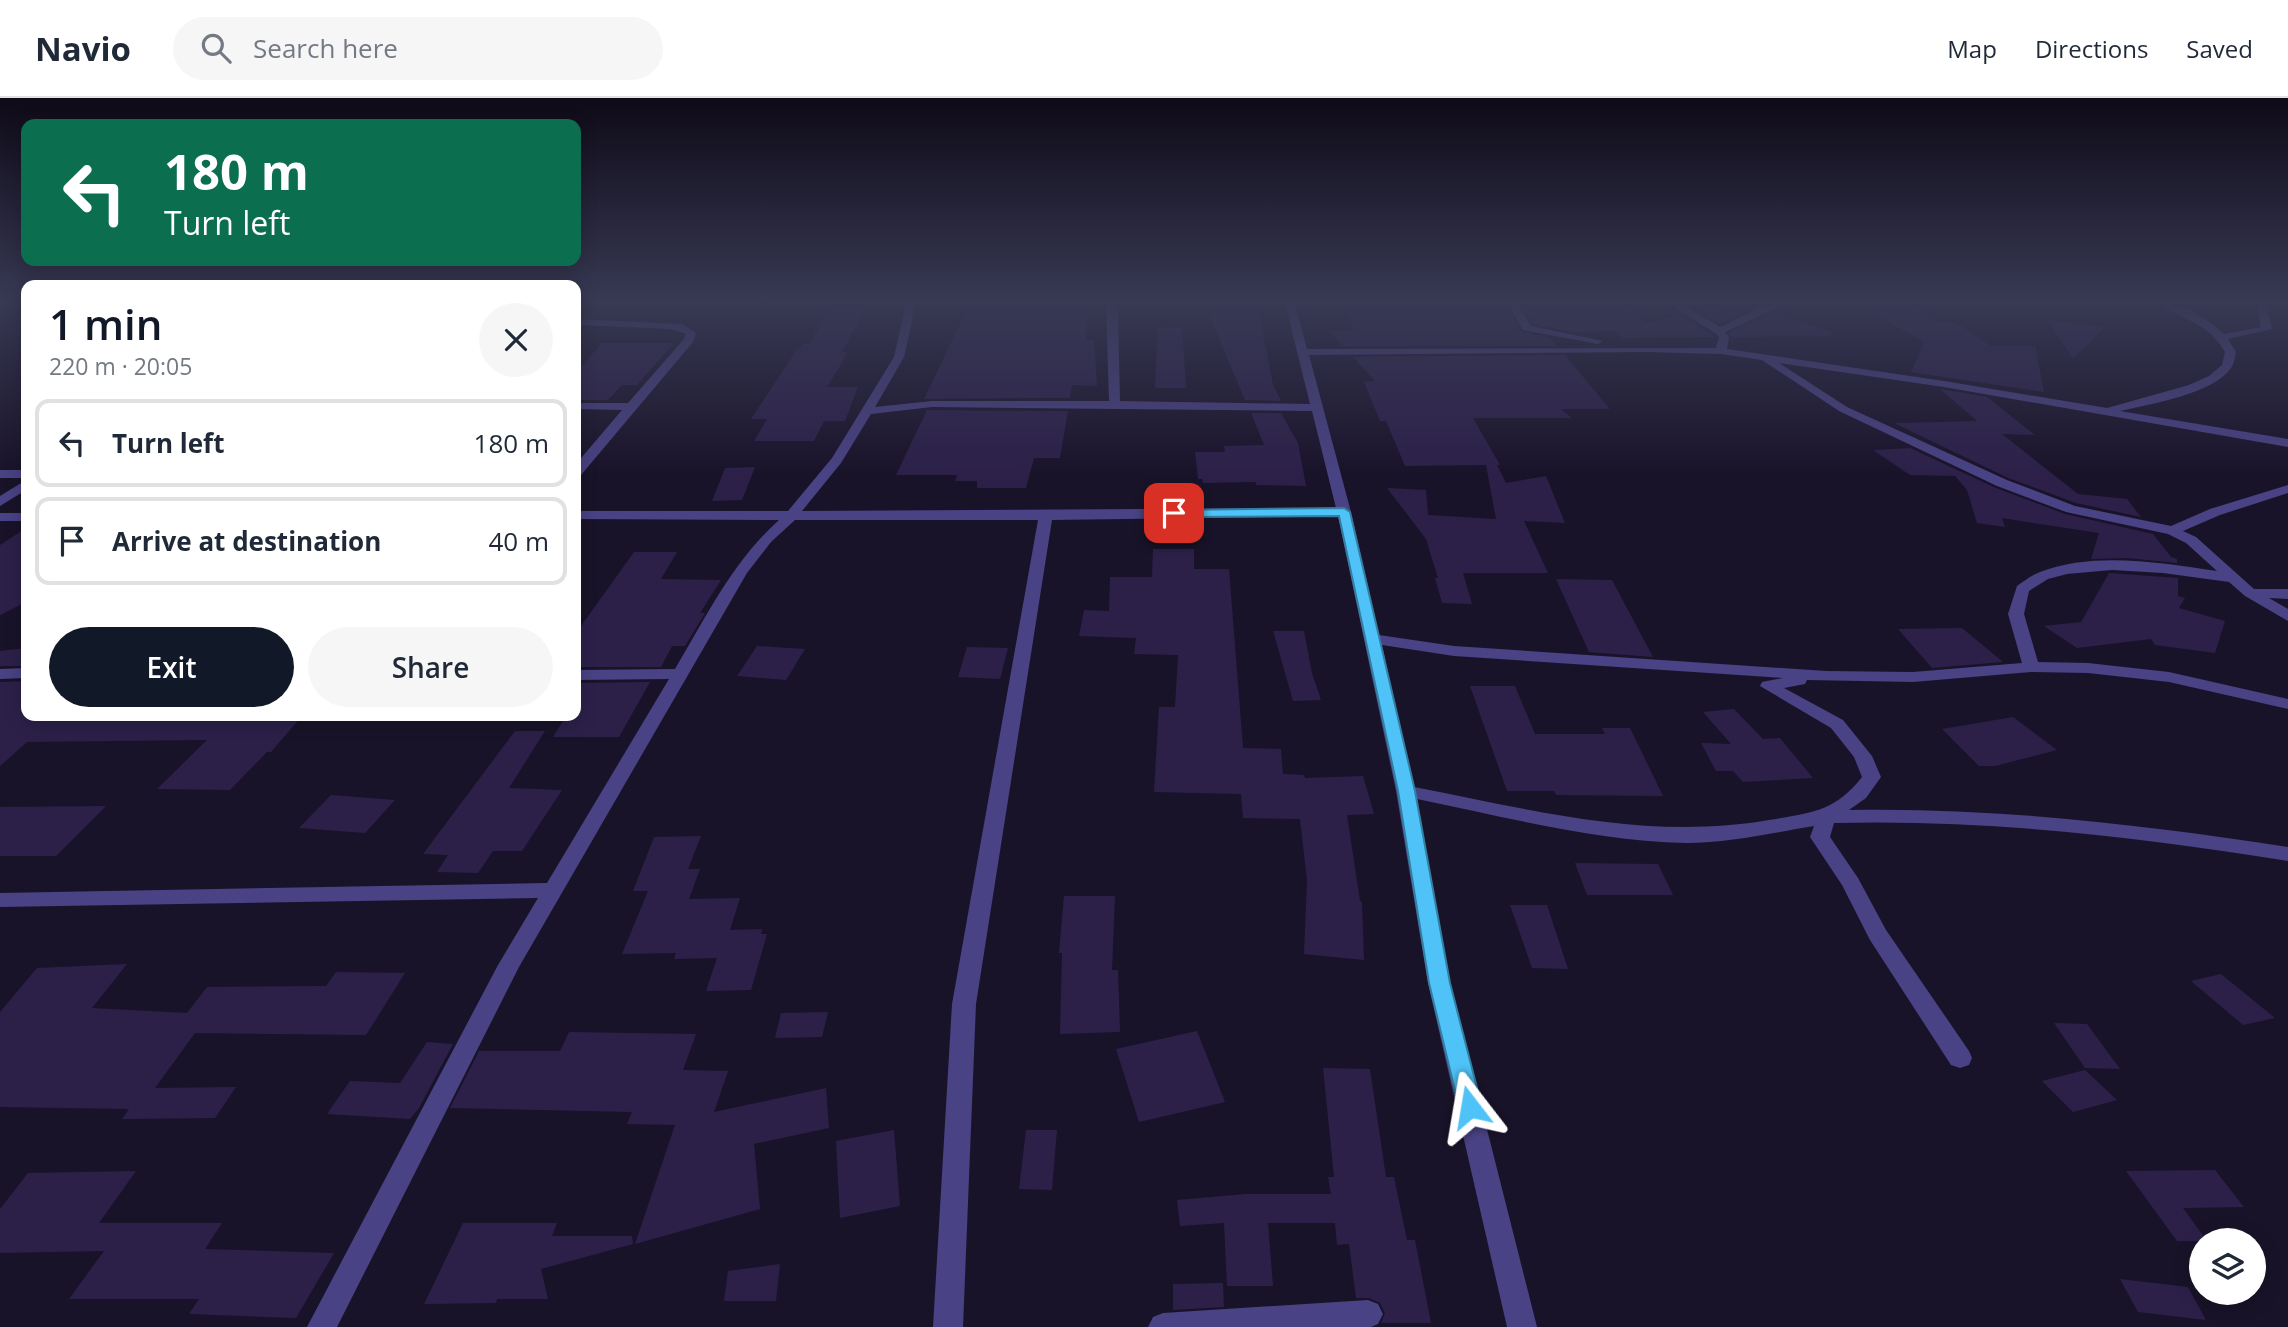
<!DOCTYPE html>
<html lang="en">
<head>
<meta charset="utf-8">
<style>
  body { margin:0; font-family:"Open Sans",sans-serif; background:#f6f6f7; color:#1f2937; height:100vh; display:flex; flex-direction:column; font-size:26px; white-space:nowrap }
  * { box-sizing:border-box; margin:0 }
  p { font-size:23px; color:#747a83 }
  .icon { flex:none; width:38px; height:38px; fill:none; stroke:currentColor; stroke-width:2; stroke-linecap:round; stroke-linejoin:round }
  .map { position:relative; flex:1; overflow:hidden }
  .panel { position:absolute; left:21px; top:182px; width:560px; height:441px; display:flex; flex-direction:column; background:#fff; border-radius:14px; box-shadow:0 4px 18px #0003 }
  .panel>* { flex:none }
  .hud { position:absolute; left:21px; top:21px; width:560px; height:147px; border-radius:14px; box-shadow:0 4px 18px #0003; background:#0b6e4f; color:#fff; overflow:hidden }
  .buttons { position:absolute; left:2189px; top:1130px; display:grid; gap:14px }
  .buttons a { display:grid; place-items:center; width:77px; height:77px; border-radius:50%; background:#fff; box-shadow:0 4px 18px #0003; font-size:35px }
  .pin { position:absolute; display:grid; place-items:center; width:60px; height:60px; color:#fff; margin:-30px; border-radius:14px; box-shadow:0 4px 10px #0006 }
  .me { position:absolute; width:77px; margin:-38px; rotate:346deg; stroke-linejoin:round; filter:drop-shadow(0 0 5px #0008) }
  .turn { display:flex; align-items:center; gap:24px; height:147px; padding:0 28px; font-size:32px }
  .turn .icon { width:91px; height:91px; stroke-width:2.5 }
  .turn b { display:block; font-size:49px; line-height:60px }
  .round { display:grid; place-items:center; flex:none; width:74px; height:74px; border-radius:37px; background:#f6f6f7 }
  .overview { display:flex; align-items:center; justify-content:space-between; height:119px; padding:0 28px }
  h1 { font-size:42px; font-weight:600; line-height:52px; color:#111827 }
  .button { display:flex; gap:14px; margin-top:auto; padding:14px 28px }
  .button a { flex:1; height:80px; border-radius:42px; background:#111827; color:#fff; font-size:28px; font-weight:600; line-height:80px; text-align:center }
  .button a+a { background:#f6f6f7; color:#1f2937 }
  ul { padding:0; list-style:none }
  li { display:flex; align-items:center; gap:21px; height:88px; margin:0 14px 10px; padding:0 14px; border:4px solid #e0e1e3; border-radius:14px }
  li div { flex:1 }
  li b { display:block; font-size:26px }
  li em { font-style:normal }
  header { display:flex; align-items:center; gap:42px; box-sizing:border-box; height:98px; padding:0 35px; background:#fff; border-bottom:2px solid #e0e1e3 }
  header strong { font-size:33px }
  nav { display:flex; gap:38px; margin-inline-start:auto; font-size:24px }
  .search { width:490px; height:63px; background:#f6f6f7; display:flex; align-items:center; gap:18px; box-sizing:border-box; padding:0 24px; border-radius:38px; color:#747a83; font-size:26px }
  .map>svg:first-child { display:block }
  .building { fill:#2c2049 }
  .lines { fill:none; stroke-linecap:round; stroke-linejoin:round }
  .minor { fill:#494284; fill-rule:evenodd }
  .route { fill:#4fc3f7; stroke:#337fa1; stroke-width:2 }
</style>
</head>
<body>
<header>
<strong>Navio</strong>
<div class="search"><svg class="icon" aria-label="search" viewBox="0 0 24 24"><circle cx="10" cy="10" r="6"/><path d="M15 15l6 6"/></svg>Search here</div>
<nav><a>Map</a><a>Directions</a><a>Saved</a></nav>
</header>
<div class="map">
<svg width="2288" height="1229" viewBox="0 0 2288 1229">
  <rect width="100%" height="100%" fill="#191329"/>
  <path class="building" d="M1396,205h109l16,28 29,7 7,8h-214l-14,-15 24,-1 -4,-19 50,1z
    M1520,205h105l20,20 36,-8 34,22 -92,1 -9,-7 -43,1 -38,-8z
    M1730,205l27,3 -37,18 -22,-13z
    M1853,205h63l18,19h21l36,24h44l9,46 -133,-20 13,-30z
    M969,207h80v7h38l-1,28h8l3,46 -25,-1 -2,13 -146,1z
    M830,210h36l-24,44h5l-4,9 -16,26h31l-13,34h-21l-10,20h-60l13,-22h-16l45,-68 8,-7h5z
    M1774,214l58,20 -1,4 -100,1 -2,-4z
    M1208,215h51l14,72 8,16 -36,-1z
    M2047,222l58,7 -32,31z
    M1158,229l24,1 4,60h-31z
    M602,245h72l-37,42h-15l-14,15h-32v-27z
    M1565,257l45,54h-49l11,9h-99l27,47h-3l9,18 40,-7 19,47 -41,-2 24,52h-85l9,31 -30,-1 -7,-25h3l-12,-39 -39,-51 39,2 2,25 68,4 -10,-54 -81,1 -19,-45h-6l-16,-39 11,-1 -22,-24z
    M1940,291l47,8 48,38 -33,-1 76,60 49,5 14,18 -65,-14 -68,-25 -114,-55 83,-2z
    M927,312l141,1 -8,47h-26l-8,30h-49v-7h-22l2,-6h-61z
    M1251,315h30l17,30 8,43 -50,-1v-3l-53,1 -1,-4h-4l-3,-27h30l-1,-6 40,-1z
    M1910,350l86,40 69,26 88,20 18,23 6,2v4l-49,-5 -37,1 8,-26 -97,-15 3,9 -28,-4 -10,-33 -12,-14 -45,-1 -37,-25z
    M755,369l-13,33 -30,1 13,-33z
    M26,430v74l-26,13v-70z
    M1153,451h41v20h35l14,179 38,1 2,25 21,1 1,3 58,-2 11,38 -27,1 13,86 2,1 2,58 -60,-6 3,-74 -7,-61 -57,-1 -2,-24 -87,-2 5,-85h16l3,-52 -44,-1 2,-16 -57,-2 5,-26 25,1 1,-34h42z
    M634,454h43l-16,27 60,1 -21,33h5l-20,33h-13l-11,21h-85v-34z
    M2109,475l69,5v18l7,2 -6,10 46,13 -10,32 -60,-8 -4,-6 -74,9 -33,-22 37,-4z
    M1556,481l56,1 41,77 -64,-5z
    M1962,530l41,34 -71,6 -34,-39z
    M1273,533h31l8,42 9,27 -28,1z
    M757,548l48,3 -19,31 -49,-4z
    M967,549l41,1 -8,31 -42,-2z
    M26,550v18h-26v-15z
    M26,583v35h276l-31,36h-4l-37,38 -73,-1 50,-49 -180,2 -27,24v-84z
    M650,584l-31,55h-66l13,-21h10v-33z
    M1470,588h45l20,48h70l-3,-6h28l33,68 -107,-1 -2,-4h-47z
    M1734,611l29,30 17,-1 33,40 -70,4 -10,-11h-17l-15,-28 30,1 -28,-32z
    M2013,619l44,33 -62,16h-16l-37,-37z
    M515,633h30l-36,57 53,2 -40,61h-29l-15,22 -41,-1 11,-17 -25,-1z
    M331,697l64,5 -30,33 -66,-5z
    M106,708l-50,50h-56v-49z
    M701,738l-13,33h12l-11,30 51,-1 -10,32 32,-1 -1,5h6l-16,56 -45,1 11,-33 -43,1 2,-6 -54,1 26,-63h-15l21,-54z
    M1575,765l83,1 15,31h-86z
    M1064,798h51l-3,74h6l2,62 -60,2 2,-81h-3z
    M1510,807h37l21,64 -36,-1z
    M127,866l-35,44 95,5 20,-26 119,-1 10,-14 69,1 -39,62 -171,-2 -40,55 81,-1 -21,31 -93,1 7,-10 -129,-2v-95l37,-44z
    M2221,876l54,44 -32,7 -52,-44z
    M828,914l-6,25 -47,1 6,-25z
    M2054,925l33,1 33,45 -35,-1z
    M1197,933l28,71 -86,20 -23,-73z
    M569,934l127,2 -13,36 45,1 -14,41 112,-24 3,40 -75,16 6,65 -125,35 40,-119 -48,-1 5,-12 -182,-4 29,-57h81z
    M427,944l26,2 -34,64 -9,11 -83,-5 23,-33 50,2z
    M1323,970l47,1 16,108h8l13,63h8l16,83h-50l4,-10 -5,-10 -11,-5h-13l-7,-54 -12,1 -2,-22h-67l5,63h-46l-3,-63 -44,3 -3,-26 69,-6h85l-3,-17h6z
    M2085,972l32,30 -44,12 -31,-31z
    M894,1032l6,76 -60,12 -4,-77z
    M1026,1032h31l-5,60 -33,-1z
    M2215,1072l29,37 -61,1 24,33h-30l-51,-70z
    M136,1073l-37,52h123l-17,26 129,4 -38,65 -107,-4 10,-15h-130l35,-48 -104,2v-44l28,-36z
    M463,1125h94l-5,13h80l1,8 -92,25 7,30h-51l-1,4 -72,1z
    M780,1166l-4,37h-52l4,-30z
    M2120,1181l68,8 18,33 -68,-8z
    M1223,1185l1,24 -51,3v-26z"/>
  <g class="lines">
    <path class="minor" d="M906,205h10l-12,54 -29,50 57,-6h177l-3,-98h10l2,12 2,86 190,3 -25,-101h10l12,46 409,-1 3,-11 -4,-4 -47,-30h12l40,24 49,-24h10l-2,5 -52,24 4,5 -2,12 217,32 163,27 82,-23 20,-9 13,-11 3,-13c-17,-30 -40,-30 -66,-49 24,0 48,15 65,31l37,-7 -5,-24h10l6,26 -44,10 8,13c-1,5 -2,12 -5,16 -18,26 -81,36 -111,43l168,28v8l-344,-60 -165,-24 68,44 160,73 68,26 96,20 39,-17 78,-24v8l-68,22 -37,16 13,6 58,52h34v10l-19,-1 19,11v12l-43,-25 -16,-14 -66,-9 -51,-3 -45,4 -19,5 -19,12 -5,23 14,48 50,1 81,9 119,27v10l-119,-27 -81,-9 -57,-1 -118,10 -106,-2 -2,4 -21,4 59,32 29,36 9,21 -15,21 -17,12c144,-3 297,15 439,37v14c-150,-24 -302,-42 -454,-38l-4,14 28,41 28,52 83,121 3,7 -3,7 -9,3 -9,-3 -81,-125 -28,-55 -32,-48 4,-11c-42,7 -85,17 -128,17 -91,-2 -180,-26 -269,-44l33,184 87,344h-30l-79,-344 -32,-192 -58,-275 -286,4 -76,484 -13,323h-30l19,-323 86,-484h-243l-24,22 -24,31 -228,394 -182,360h-30l191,-362 40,-67 -538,9v-14l547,-10 122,-204 -93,1v-10l99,-1c31,-52 58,-108 104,-149l-203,-1v-8h212l44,-53 62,-101zM1647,254l74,2 41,6 77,51 158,75 69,26 102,22 18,9 31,28c-56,-8 -122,-20 -177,1 -8,3 -16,9 -23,14l-9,28 14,49 -109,9 -87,-1 -372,-25 -75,-11 -28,-123 -42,-157zM932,309l380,4 24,97 -534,3 39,-48 30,-49zM1382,547l72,11 329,22 -21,4 -2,4 71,42 23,29 8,20c-27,35 -52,36 -93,43 -121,21 -236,-10 -355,-33z
      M1507,205h10l14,23 72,15 -5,3 -75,-14z
      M576,221l106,5 14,9 -3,9 -112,133 -5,1v-12l46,-54 -46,-1v-6h52l56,-64 2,-5 -16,-5 -94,-4z
      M0,372h26v8h-26z
      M26,382v10l-26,16v-10z
      M0,415h26v8h-26z
      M26,570v10l-26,1v-10z
      M1368,1202l10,4 5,10 -5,10 -7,3h-223l5,-10 10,-4z"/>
  </g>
  <linearGradient id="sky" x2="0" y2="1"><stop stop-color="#0e0a17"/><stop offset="0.54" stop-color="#383954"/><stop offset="1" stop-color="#383954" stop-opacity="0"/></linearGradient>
  <rect width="2288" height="377" fill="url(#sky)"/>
  <path class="route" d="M1344,410l6,4 65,279 35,192 32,124 -4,7 -8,2 -8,-2 -3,-7 -30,-124 -31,-192 -59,-275 -165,1 -6,-4 6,-3z"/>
</svg>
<div class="buttons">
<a><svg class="icon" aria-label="layers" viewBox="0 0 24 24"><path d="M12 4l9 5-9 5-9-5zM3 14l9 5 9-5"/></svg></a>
</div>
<div class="pin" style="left:1174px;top:415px;background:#d93025"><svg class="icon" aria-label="arrive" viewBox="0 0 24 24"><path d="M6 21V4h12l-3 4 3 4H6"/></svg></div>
<svg class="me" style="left:1470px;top:1009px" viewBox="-20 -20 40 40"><path d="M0-17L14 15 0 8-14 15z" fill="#4fc3f7" stroke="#fff" stroke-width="4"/></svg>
<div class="hud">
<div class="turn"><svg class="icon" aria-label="left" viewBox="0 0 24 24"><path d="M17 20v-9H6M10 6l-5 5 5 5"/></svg><div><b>180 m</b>Turn left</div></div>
</div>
<section class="panel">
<div class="overview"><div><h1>1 min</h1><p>220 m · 20:05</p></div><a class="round"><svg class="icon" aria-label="close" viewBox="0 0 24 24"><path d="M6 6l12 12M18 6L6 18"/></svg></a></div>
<ul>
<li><svg class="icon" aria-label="left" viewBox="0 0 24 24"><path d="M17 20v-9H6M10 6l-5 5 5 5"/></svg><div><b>Turn left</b></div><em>180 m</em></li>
<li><svg class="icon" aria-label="arrive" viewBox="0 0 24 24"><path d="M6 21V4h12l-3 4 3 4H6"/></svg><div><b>Arrive at destination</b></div><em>40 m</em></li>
</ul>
<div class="button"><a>Exit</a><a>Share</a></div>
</section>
</div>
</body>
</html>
